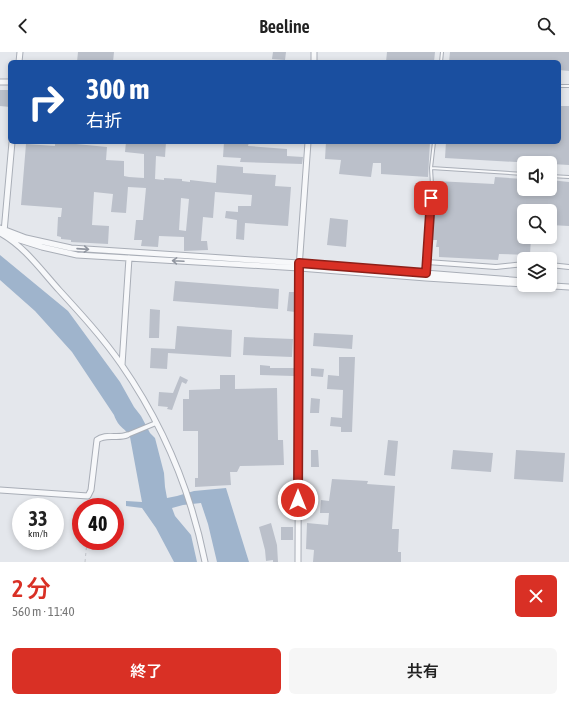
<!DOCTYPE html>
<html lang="ja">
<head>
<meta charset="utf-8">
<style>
  body { margin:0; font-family:"Asap Condensed","Noto Sans JP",sans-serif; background:#f6f6f6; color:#222; height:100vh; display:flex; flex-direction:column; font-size:15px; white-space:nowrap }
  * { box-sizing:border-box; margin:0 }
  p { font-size:13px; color:#767676 }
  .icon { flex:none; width:22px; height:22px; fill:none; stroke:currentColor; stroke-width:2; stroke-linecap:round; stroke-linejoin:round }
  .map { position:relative; height:510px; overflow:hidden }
  .sheet { display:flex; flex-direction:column; background:#fff; flex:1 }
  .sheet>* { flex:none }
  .top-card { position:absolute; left:8px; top:8px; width:553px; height:84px; border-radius:6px; box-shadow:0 2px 6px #0003; background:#1a4fa0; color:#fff; overflow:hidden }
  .fabs { position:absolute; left:517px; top:104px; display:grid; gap:8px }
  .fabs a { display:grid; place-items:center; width:40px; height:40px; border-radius:6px; background:#fff; box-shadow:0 2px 6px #0003; font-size:20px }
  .speed { position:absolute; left:12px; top:446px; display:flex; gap:8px; font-size:20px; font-weight:700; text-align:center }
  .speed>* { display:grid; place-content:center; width:52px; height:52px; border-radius:50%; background:#fff; box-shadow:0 2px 6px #0003; line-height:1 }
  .speed small { font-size:10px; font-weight:400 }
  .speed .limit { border:6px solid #d22; background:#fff; color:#111 }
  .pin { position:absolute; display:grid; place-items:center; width:34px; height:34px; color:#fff; margin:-17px; border-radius:8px; box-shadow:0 2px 6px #0006 }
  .me { position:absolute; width:44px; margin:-22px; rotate:0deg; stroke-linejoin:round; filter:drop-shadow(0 0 3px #0008) }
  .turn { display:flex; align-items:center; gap:14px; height:84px; padding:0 12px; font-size:18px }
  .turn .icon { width:52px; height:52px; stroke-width:2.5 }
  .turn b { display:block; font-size:28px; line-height:34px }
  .round { display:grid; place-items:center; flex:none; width:42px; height:42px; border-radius:6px; background:#f6f6f6 }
  .headline { display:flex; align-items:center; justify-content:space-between; height:68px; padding:0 12px }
  h1 { font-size:24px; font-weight:600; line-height:30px; color:#d93025 }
  .button { display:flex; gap:8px; margin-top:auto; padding:8px 12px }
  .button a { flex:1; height:46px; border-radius:6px; background:#d93025; color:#fff; font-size:16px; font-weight:600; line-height:46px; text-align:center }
  .button a+a { background:#f6f6f6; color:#222 }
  header { display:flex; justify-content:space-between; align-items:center; height:52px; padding:0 12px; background:#fff; font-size:18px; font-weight:600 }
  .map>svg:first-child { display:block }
  .water { fill:#9fb4cc }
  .building { fill:#bbc0ca; fill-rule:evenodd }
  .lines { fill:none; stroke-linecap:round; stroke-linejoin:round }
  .service-casing { stroke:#a9aeb7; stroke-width:4 }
  .minor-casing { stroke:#a9aeb7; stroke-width:6 }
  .tertiary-casing { stroke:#a9aeb7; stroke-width:7 }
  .path { stroke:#c2c5cb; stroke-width:1; stroke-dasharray:3 3; stroke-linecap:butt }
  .service { stroke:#f7f8fa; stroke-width:2 }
  .minor { stroke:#f7f8fa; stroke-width:4 }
  .tertiary { stroke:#f7f8fa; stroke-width:5 }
  .oneway { stroke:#9196a0 }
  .route-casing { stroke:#8d1f18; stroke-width:10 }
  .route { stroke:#d93025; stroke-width:7 }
</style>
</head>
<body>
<header><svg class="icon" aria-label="back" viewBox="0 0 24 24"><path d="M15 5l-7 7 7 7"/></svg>Beeline<svg class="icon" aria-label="search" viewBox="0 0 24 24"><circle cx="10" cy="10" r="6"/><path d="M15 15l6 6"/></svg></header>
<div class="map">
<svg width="569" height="510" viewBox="0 0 569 510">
  <rect width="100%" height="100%" fill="#e4e7ec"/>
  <path class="water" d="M0,203l68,56 52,71 14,25 7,9 9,17 5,5 9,35 1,14 2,11 10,-2 17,-5 32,-3 23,74h-32l-9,-38 -7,-21 -18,2 -11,3 3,8 16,19 6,27h-23l-18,-34 -14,-20 -16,-2v-5l16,1 -12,-65c-5,-10 -11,-8 -16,-22l-42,-63 -37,-41 -35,-31z"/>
  <path class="building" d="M78,0h36l-1,10h-36z
    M273,0h13l-1,8 -13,-1z
    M387,0h48l-1,10h-48z
    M450,0h119v19l-10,-1v-8h-110z
    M0,38h10v17l-10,-1z
    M559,54h10v59l-124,-7 1,-16h113z
    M55,90h21v2l31,3 -1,13 18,1v15l5,1 15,1v-24l-19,-2 1,-10h40l-1,15 -9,-1 -1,23 9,1v-2l18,1v2l8,1v-2l26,3 1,-18 26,2v6l33,2 -1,11 16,1 -3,39 -43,-3 -1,17 -8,-1 1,-19 -12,-2 1,-7 12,1v-6h13l1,-11 -37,-3 -2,26 -10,-1 -2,24h6l1,9 -24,1v-14l-25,-1 -1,11 -17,-1 1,-6h-8l2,-20h7l3,-32 -18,-1 -2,26 -15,-1 2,-18 -19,-2 -2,33 17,1 -1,18 -37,-2v-2l-10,-1v-2l-4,-1 1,-19h3l1,-9 -41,-3 5,-61 29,2zM181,146l8,1 -3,32 -7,-1z
    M224,90h25l-1,4 39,3v7l16,1 -1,7 -62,-2 1,-4 -18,-1z
    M326,90h104l-2,35 -47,-3v-11h-8l-2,14 -32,-3 2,-14 -16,-1z
    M495,125l29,2v10h26v-9l19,2v44l-19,-1v-14h-26v26h7l-1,18 -31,-1 -1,6 -59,-3v-10h-3l1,-7h-5l4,-59 58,3z
    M330,166l18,2 -2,27 -19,-2z
    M175,229l104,8 -1,20 -105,-8z
    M289,240h6v20l-8,-1z
    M150,257l10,1 -1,28h-10z
    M177,274l55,4 -1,27 -63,-4 -1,16 -17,-1 1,-20 24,1z
    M314,281l39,2 -1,14 -39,-3z
    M244,285l49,2 -1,18 -49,-2z
    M339,305h16l-3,75h-11v-5l-11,-1 1,-9 11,1 1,-28 -16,-1 1,-14 11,1z
    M260,313l10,1v2h24v8l-34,-1z
    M311,316l13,1 -1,8 -12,-1z
    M220,323h15v14l42,-1 1,52h5l1,25 -44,1 -3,6h-7l1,13 -36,2v-9h3v-47h-15v-32h6v-9l31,-1z
    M180,324l8,4 -2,4 -4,-2 -10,28 -5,-1 1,-2 -10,-1 1,-14 14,1z
    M311,346l9,1 -1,14h-9z
    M388,388l10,1 -3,35 -11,-1z
    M311,398h7l1,17h-8z
    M453,398l40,3 -2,19 -40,-3z
    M516,398l49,3 -2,29 -49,-3z
    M332,427l36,2 -1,3 28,2 -3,43h7l-1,23h3v10h-88l1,-12 -8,-1 1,-26 21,2 1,-12h-9l1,-13 8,1z
    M271,471l6,22 1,17h-5v-2l-7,1 -1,-11 -6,-23z
    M281,475h12v13h-12z"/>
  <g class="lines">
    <g class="service-casing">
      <path id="service" d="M441,10l1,-10
        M559,34h10
        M431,116l93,6
        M550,124l19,1
        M426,221l6,-88 -1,-17 3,-26"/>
    </g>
    <g class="minor-casing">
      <path id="minor" d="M427,210l69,5 28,-3
        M550,213l19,2
        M127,383l29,-12"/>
    </g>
    <g class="tertiary-casing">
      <path id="tertiary" d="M19,10l1,-10
        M314,10v-10
        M0,30h10
        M0,176l26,10 45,10 228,15 225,18
        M4,180l8,-90
        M0,181c24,13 41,37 59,57 22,24 44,48 62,74 41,59 70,128 84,198
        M4,183l38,12 35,8 222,13 127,10 98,6
        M538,233l31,2
        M122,313l7,-107
        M0,438l88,6 3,-6 6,-50c8,-7 21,-1 30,-5
        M298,510l1,-294 9,-126"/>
    </g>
    <path class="path" d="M88,449l1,6
      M85,510l2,-21"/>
    <use href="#service" class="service"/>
    <use href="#minor" class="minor"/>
    <use href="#tertiary" class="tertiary"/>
  </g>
  <defs><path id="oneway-shaft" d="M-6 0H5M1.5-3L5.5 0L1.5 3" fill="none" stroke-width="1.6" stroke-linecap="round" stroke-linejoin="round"/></defs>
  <g class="oneway">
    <use href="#oneway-shaft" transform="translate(83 197) rotate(4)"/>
    <use href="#oneway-shaft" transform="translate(178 209) rotate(-177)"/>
  </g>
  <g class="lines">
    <g class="route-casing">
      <path id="route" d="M298,448l1,-237 127,10 5,-75"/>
    </g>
    <use href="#route" class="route"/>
  </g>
</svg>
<div class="fabs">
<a><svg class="icon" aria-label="sound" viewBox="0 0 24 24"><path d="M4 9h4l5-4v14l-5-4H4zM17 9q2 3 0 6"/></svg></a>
<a><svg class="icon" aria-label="search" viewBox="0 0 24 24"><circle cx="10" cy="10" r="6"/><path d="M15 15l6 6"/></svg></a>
<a><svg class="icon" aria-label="layers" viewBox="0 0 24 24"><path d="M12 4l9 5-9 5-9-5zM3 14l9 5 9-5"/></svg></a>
</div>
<div class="speed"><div>33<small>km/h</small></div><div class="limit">40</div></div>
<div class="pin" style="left:431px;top:146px;background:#d93025"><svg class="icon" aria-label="arrive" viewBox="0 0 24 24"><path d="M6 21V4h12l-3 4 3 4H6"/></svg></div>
<svg class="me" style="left:298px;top:448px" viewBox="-20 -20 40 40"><circle r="17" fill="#d93025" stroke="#fff" stroke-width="3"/><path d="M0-11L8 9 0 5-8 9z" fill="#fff"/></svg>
<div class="top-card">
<div class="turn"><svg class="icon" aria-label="right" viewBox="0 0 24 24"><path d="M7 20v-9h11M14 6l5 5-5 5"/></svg><div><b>300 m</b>右折</div></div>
</div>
</div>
<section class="sheet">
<div class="headline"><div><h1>2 分</h1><p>560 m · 11:40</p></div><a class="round" style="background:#d93025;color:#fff"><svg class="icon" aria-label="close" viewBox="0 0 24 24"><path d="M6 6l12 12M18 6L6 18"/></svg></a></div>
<div class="button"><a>終了</a><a>共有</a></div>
</section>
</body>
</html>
